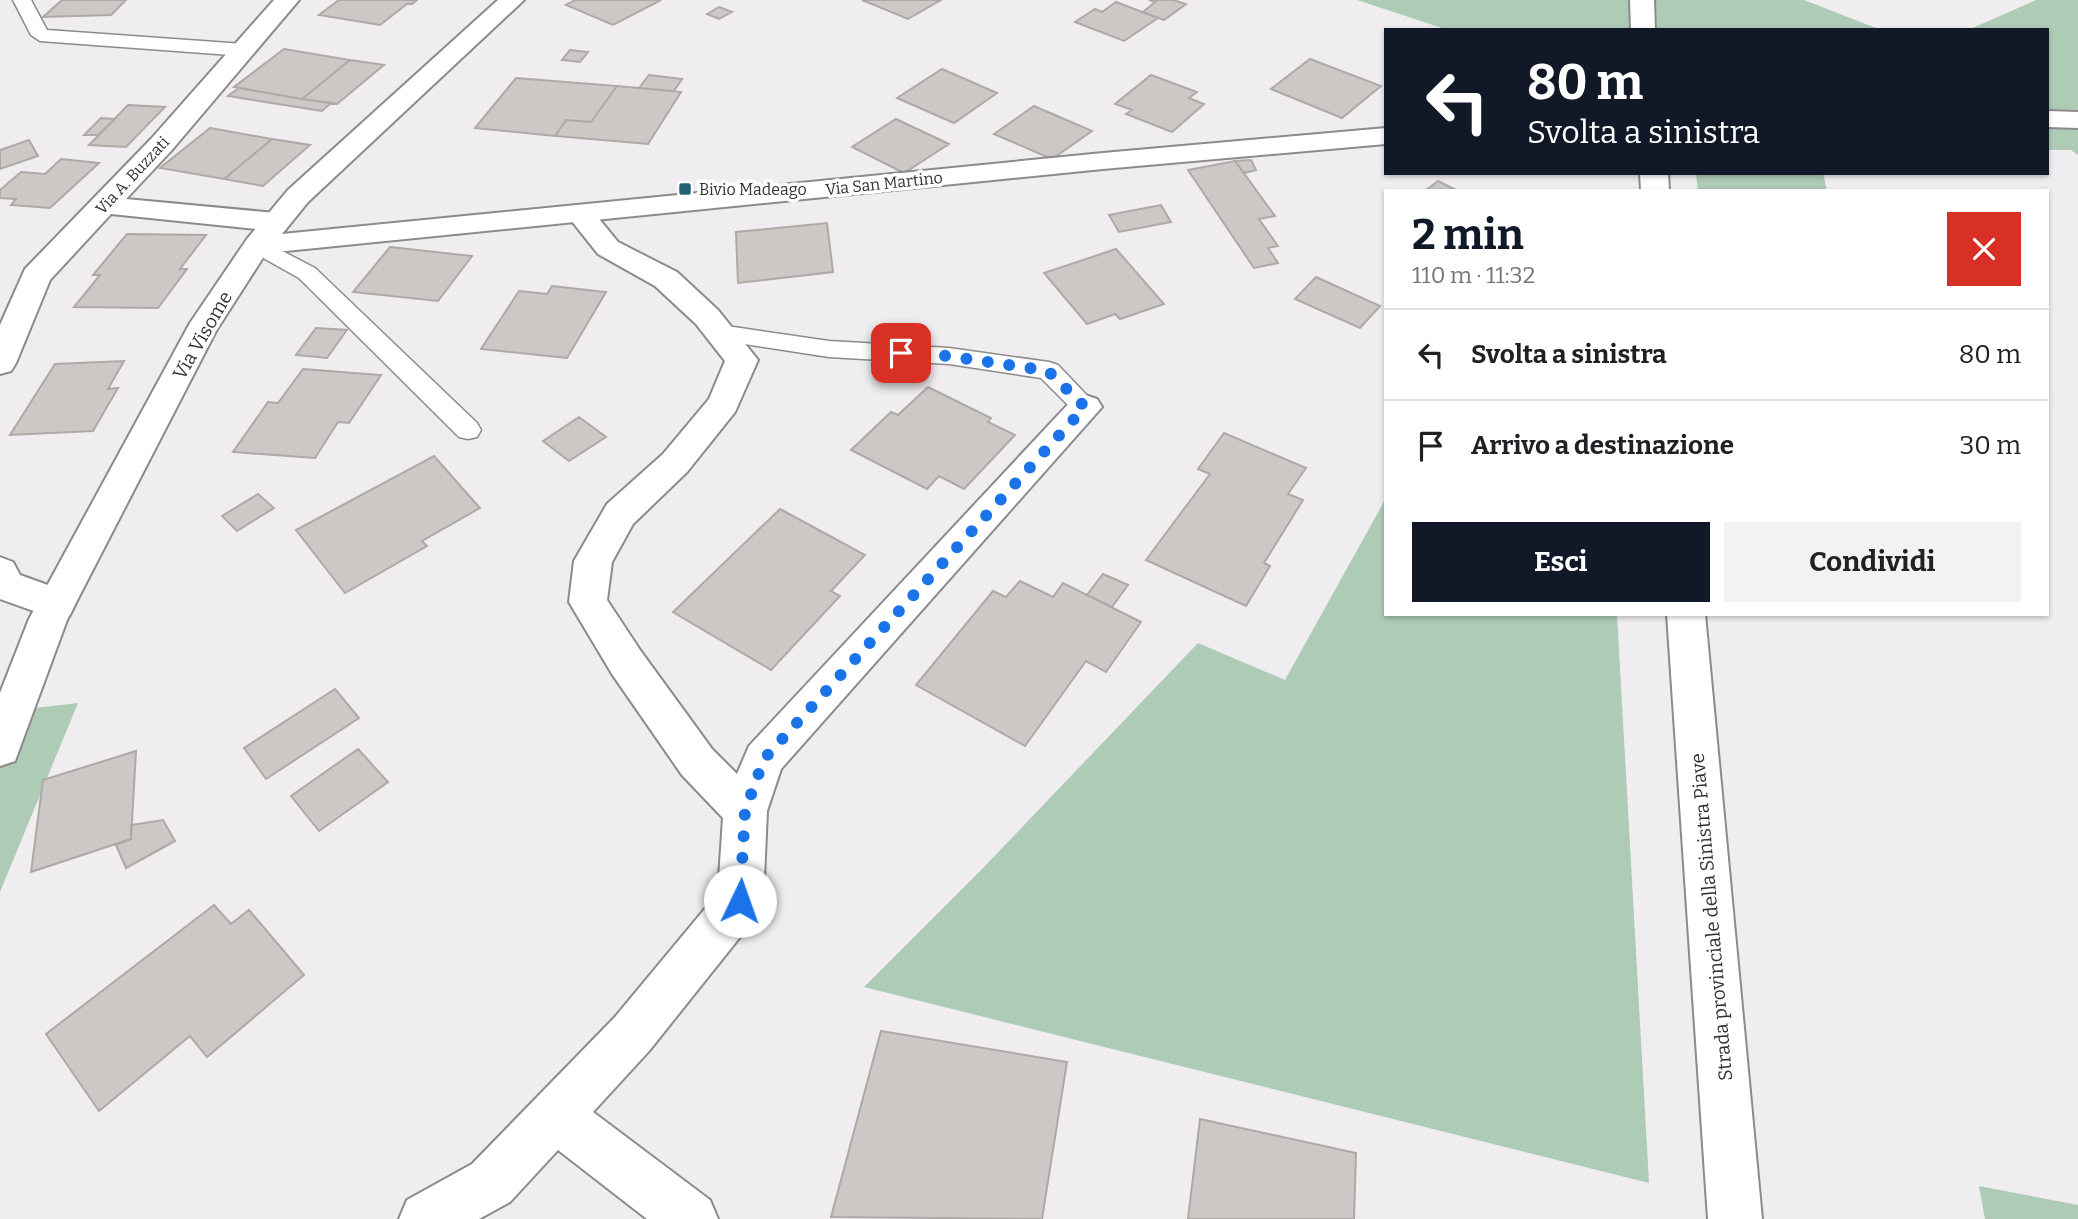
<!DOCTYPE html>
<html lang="it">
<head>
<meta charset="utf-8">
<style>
  body { margin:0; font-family:Bitter,serif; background:#f2f2f2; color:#202124; height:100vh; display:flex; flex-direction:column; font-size:26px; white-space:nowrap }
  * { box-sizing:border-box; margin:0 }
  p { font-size:23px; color:#757577 }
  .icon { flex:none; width:38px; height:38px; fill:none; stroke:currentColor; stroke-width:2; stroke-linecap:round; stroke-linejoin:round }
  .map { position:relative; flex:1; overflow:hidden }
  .details { position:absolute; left:1384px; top:189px; width:665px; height:427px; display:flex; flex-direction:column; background:#fff; border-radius:0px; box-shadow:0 2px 5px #0004 }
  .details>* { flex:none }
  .guide { position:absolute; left:1384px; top:28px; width:665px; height:147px; border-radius:0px; box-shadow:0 2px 5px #0004; background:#111827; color:#fff; overflow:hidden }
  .pin { position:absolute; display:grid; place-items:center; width:60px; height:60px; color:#fff; margin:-30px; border-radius:14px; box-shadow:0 4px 10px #0006 }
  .me { position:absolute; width:77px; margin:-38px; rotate:3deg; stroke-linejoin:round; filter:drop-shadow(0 0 5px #0008) }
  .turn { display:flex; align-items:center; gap:24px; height:147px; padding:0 28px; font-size:32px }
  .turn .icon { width:91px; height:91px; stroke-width:2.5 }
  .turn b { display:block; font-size:49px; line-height:60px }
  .round { display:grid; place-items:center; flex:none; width:74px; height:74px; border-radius:0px; background:#f2f2f2 }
  .head { display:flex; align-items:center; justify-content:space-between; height:119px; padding:0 28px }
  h1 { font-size:42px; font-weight:700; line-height:52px; color:#111827 }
  .action { display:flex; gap:14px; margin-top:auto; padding:14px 28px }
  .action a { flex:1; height:80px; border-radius:0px; background:#111827; color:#fff; font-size:28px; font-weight:700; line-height:80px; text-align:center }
  .action a+a { background:#f2f2f2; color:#202124 }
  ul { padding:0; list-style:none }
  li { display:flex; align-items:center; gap:21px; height:91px; padding:0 28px; border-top:2px solid #e0e0e0 }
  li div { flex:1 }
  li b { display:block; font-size:26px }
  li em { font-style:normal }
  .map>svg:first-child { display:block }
  .green { fill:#aecbb5 }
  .building { fill:#cbc8c6; stroke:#aca9a7; stroke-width:2 }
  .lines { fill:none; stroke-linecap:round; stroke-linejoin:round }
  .service-casing { stroke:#8c8a8c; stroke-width:3 }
  .minor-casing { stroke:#8c8a8c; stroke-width:4 }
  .tertiary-casing { stroke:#8c8a8c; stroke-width:4 }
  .secondary-casing { stroke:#8c8a8c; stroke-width:4 }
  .service { fill:#fff; fill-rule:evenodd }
  .minor { fill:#fff; fill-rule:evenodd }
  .tertiary { fill:#fff; fill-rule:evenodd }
  .secondary { fill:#fff; fill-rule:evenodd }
  .route { stroke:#1a73e8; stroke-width:12; stroke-dasharray:0 21.6 }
  .poi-dot { fill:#236177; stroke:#fff; stroke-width:2.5 }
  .labels { text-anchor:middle; stroke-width:7; stroke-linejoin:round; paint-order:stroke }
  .far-street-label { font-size:16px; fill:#333233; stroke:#fff }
  .far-poi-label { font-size:16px; fill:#333233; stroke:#fff; text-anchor:start }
  .street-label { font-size:19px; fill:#333233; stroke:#fff }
</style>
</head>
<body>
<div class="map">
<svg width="2078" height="1219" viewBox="0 0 2078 1219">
  <rect width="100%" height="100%" fill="#f0edf0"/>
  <path class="green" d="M1357,0h447l77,30h-433z
    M2036,0h42v155l-7,-5h-23v-120h-80z
    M1696,173h127l4,18h-129z
    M1386,498v116h231l32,569 -785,-196 120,-120 214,-224 87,37z
    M78,703l-78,189v-180z
    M1979,1186l99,19v14h-93z"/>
  <path class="building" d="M62,0h64l-15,15 -68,2z
    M339,0h78l-5,4h-5l-27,21 -61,-10z
    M575,0h86l-48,25 -47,-20z
    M862,0h79l-33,19z
    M1149,0h24l13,4 -22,16 -21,-8 12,-10z
    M1116,2l42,16 -34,23 -49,-19 20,-13 7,3z
    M719,7l13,5 -13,7 -12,-5z
    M284,49l66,11 -48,39 -68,-12z
    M570,50l18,2 -8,10 -18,-2z
    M1310,59l71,27 -39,32 -71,-29z
    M350,60l34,5 -47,39 -35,-5z
    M942,69l55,24 -43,30 -57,-25z
    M649,75l33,4 -8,12 -35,-3z
    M1151,75l46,17 -8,6 15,6 -32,28 -46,-18 6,-4 -17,-6z
    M516,78l101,8 -26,36 -25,-2 -11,16 -80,-8z
    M617,86l64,6 -33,52 -93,-8 11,-16 25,2z
    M239,88l63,11 29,4 -9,8 -94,-15z
    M128,105l37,2 -39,40 -37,-2z
    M1034,106l58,25 -40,28 -58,-25z
    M101,118l14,1 -17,16h-14z
    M896,119l53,25 -45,29 -52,-26z
    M210,128l62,11 -48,40 -64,-11z
    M272,139l38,6 -47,41 -39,-7z
    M29,140l9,16 -38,13v-19z
    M61,159l38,4 -49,45 -39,-3 5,-6 -16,-1v-8l21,-18 24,2z
    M1251,160l5,10 -12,3 -9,-12z
    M1235,161l40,55 -16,3 19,27 -10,2 10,15 -24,5 -66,-98z
    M1438,181l20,10h-33z
    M1161,205l10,17 -52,10 -10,-17z
    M827,223l6,49 -95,11 -2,-51z
    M127,234l79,1 -26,34h7l-29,39 -84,-1 26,-32h-7z
    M390,247l82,9 -34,45 -85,-9z
    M1116,249l48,55 -44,15 -5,-5 -28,10 -43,-51z
    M1316,277l64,29 -20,22 -65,-29z
    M552,286l54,6 -39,66 -86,-9 38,-58 28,3z
    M316,328l31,2 -20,28 -31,-3z
    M124,361l-16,28 10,-1 -25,43 -83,4 45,-71z
    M303,369l78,6 -32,48 -11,-1 -23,36 -82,-6 35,-50 10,1z
    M928,387l63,31 -3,4 27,13 -51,54 -25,-13 -12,13 -76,-39 40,-38 7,3z
    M579,417l27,20 -37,24 -26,-20z
    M1224,433l82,35 -18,26 15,6 -39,63 6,3 -24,40 -100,-46 64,-86 -12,-5z
    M434,456l46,52 -58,33 5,5 -82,47 -49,-63z
    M258,494l16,14 -37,23 -15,-15z
    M780,509l85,46 -34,36 9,5 -69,74 -98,-58z
    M1103,574l25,11 -16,22 -25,-12z
    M1020,581l33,16 10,-14 78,39 -35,50 -20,-11 -61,85 -109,-61 77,-94 13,6z
    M335,689l24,29 -93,61 -22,-31z
    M358,749l30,33 -69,49 -28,-35z
    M136,751l-5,88 -100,33 12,-92z
    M163,820l12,21 -49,27 -10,-23 15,-6v-14z
    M214,905l17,19 18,-14 55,65 -97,82 -17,-21 -91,75 -53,-77z
    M881,1031l186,31 -25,157 -211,-2z
    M1200,1119l156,34 -2,66h-166z"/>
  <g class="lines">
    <g class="service-casing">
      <path id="service" d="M13,0h18l16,30 197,14 9,6 -9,6 -204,-15 -9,-6z
        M257,238l58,30 162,155 4,7 -4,7 -9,2 -9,-2 -160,-159 -50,-28 -3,-5 3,-5z
        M720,325l109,16 120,7 100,14 9,3 40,42 -4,6 -9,3 -9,-3 -35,-35 -92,-14 -120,-7 -118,-18 -3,-6 3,-6z"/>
    </g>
    <g class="minor-casing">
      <path id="minor" d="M274,0h25l-128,151 -45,48 150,14 10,3 4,6 -4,6 -10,3 -165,-17 -61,66 -34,83 -5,8 -11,3v-49l25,-56 126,-130z
        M581,206l10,3 27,33 59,30 41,38 40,50 -23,52 -48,60 -54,52 -21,38 -5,38 33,50 72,99 25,25 12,-28 324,-347 12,-4 12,4 5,8 -321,362 -14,42 -4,90 -7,16 -107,134 -56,61 117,88 8,19h-71l-89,-69 -48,52 -31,17h-80l8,-19 65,-36 143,-147 103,-124 5,-75 -41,-43 -70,-101 -43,-72 5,-41 33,-57 56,-50 46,-55 16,-38 -29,-37 -41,-38 -57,-32 -31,-39 4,-6z
        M0,557l13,5 7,13 50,18 5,11 -5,11 -14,4 -56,-20z"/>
    </g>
    <g class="tertiary-casing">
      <path id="tertiary" d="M498,0h26l-216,202 -26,32 821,-81 283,-25v16l-283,25 -837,84 -50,78 -149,289 -52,141 -15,5v-73l29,-74 161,-296 57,-84 41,-49z
        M2048,111l30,1v16l-30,-1z"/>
    </g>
    <g class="secondary-casing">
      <path id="secondary" d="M1630,0h24l1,30h-24z
        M1640,173h28l1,18h-28z
        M1667,614h38l57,605h-54z"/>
    </g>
    <use href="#service" class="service"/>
    <use href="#minor" class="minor"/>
    <use href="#tertiary" class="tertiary"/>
    <use href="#secondary" class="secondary"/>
  </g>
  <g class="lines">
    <path class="route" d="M740,901l5,-90 19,-52 321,-352 -37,-36 -99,-15 -48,-3"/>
  </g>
  <rect class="poi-dot" x="678" y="182" width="14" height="14" rx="3.5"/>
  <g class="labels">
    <g class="far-street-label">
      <text transform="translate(132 175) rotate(-47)" y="6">Via A. Buzzati</text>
      <text transform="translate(884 183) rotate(-6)" y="6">Via San Martino</text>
    </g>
    <g class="far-poi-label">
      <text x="699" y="195">Bivio Madeago</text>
    </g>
    <g class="street-label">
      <text transform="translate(202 335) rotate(-60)" y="7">Via Visome</text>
      <text transform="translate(1711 917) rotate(-95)" y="7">Strada provinciale della Sinistra Piave</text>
    </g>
  </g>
</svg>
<div class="pin" style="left:901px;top:353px;background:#d93025"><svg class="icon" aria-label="arrive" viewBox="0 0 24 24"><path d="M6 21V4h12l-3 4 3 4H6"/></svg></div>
<svg class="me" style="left:740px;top:901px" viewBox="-20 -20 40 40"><circle r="19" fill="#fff"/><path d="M0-13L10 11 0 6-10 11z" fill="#1a73e8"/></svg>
<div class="guide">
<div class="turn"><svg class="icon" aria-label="left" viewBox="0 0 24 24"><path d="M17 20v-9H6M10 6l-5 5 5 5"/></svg><div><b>80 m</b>Svolta a sinistra</div></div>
</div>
<section class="details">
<div class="head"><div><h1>2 min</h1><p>110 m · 11:32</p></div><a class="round" style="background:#d93025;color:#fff"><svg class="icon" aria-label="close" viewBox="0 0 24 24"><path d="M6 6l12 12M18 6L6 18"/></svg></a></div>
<ul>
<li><svg class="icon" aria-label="left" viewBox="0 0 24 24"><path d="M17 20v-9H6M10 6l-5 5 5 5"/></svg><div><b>Svolta a sinistra</b></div><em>80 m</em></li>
<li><svg class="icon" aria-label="arrive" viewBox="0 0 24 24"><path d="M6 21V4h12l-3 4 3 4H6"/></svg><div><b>Arrivo a destinazione</b></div><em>30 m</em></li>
</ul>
<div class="action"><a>Esci</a><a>Condividi</a></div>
</section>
</div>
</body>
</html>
